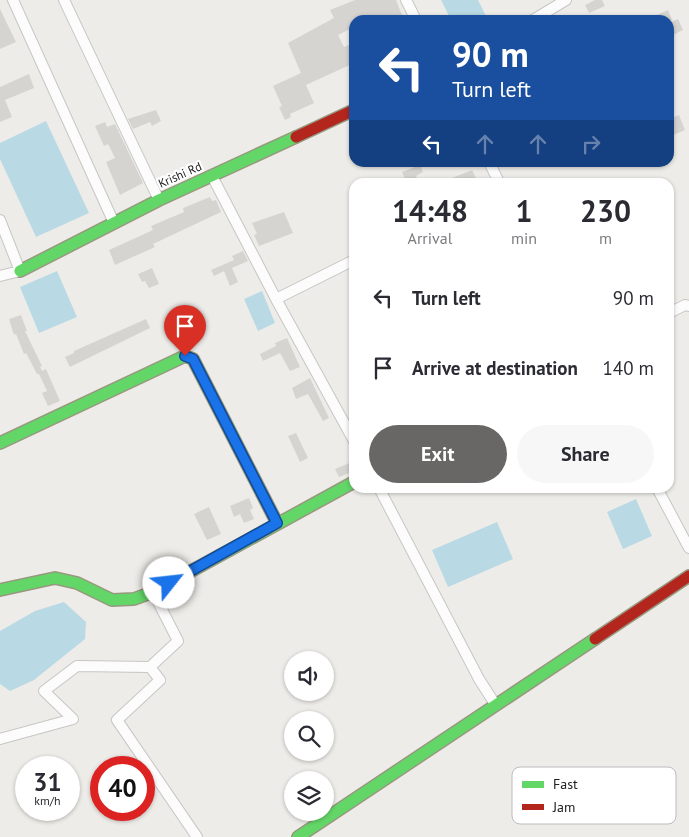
<!DOCTYPE html>
<html lang="en">
<head>
<meta charset="utf-8">
<style>
  body { margin:0; font-family:"PT Sans",sans-serif; background:#f7f7f7; color:#2b2b33; height:100vh; display:flex; flex-direction:column; font-size:19px; white-space:nowrap }
  * { box-sizing:border-box; margin:0 }
  p { font-size:16px; color:#7c7c81 }
  .icon { flex:none; width:28px; height:28px; fill:none; stroke:currentColor; stroke-width:2; stroke-linecap:round; stroke-linejoin:round }
  .map { position:relative; flex:1; overflow:hidden }
  .side { position:absolute; left:349px; top:178px; width:325px; height:315px; display:flex; flex-direction:column; background:#fff; border-radius:15px; box-shadow:0 1px 4px #0004 }
  .side>* { flex:none }
  .top-card { position:absolute; left:349px; top:15px; width:325px; height:152px; border-radius:15px; box-shadow:0 1px 4px #0004; background:#1a4fa0; color:#fff; overflow:hidden }
  .tools { position:absolute; left:284px; top:651px; display:grid; gap:10px }
  .tools a { display:grid; place-items:center; width:50px; height:50px; border-radius:50%; background:#fff; box-shadow:0 1px 4px #0004; font-size:25px }
  .speed { position:absolute; left:15px; top:756px; display:flex; gap:10px; font-size:25px; font-weight:700; text-align:center }
  .speed>* { display:grid; place-content:center; width:65px; height:65px; border-radius:50%; background:#fff; box-shadow:0 1px 4px #0004; line-height:1 }
  .speed small { font-size:12px; font-weight:400 }
  .speed .limit { border:8px solid #d22; background:#fff; color:#111 }
  .pin { position:absolute; display:grid; place-items:center; width:42px; height:42px; color:#fff; margin:-51px -21px; border-radius:50% 50% 50% 0; rotate:-45deg; box-shadow:0 0 5px #0007 }
  .pin .icon { rotate:45deg }
  .me { position:absolute; width:55px; margin:-28px; rotate:61deg; stroke-linejoin:round; filter:drop-shadow(0 0 4px #0008) }
  .turn { display:flex; align-items:center; gap:18px; height:105px; padding:0 20px; font-size:22px }
  .turn .icon { width:65px; height:65px; stroke-width:2.5 }
  .turn b { display:block; font-size:35px; line-height:42px }
  .lanes { display:flex; align-items:center; height:48px; padding:0 20px; background:#0003; justify-content:center; gap:25px; direction:ltr }
  .lanes .off { opacity:.35 }
  .eta { display:flex; justify-content:space-evenly; align-items:center; height:85px; text-align:center }
  .eta b { font-size:30px; font-weight:600; line-height:35px }
  .cta { display:flex; gap:10px; margin-top:auto; padding:10px 20px }
  .cta a { flex:1; height:58px; border-radius:30px; background:#686766; color:#fff; font-size:20px; font-weight:600; line-height:58px; text-align:center }
  .cta a+a { background:#f7f7f7; color:#2b2b33 }
  ul { padding:0; list-style:none }
  li { display:flex; align-items:center; gap:15px; height:70px; padding:0 20px }
  li div { flex:1 }
  li b { display:block; font-size:19px }
  li em { font-style:normal }
  .map>svg:first-child { display:block }
  .water { fill:#b9dae4 }
  .building { fill:#d6d4d1 }
  .lines { fill:none; stroke-linecap:round; stroke-linejoin:round }
  .street-casing { stroke:#c7c6c4; stroke-width:12 }
  .fast-casing { stroke:#97987f; stroke-width:14 }
  .jam-casing { stroke:#97987f; stroke-width:14 }
  .street { stroke:#fcfcfc; stroke-width:10 }
  .fast { stroke:#63d668; stroke-width:11 }
  .jam { stroke:#b3261e; stroke-width:11 }
  .route-casing { stroke:#114b97; stroke-width:12 }
  .route { stroke:#1a73e8; stroke-width:9 }
  .labels { text-anchor:middle; stroke-width:4.5; stroke-linejoin:round; paint-order:stroke }
  .street-label { font-size:12px; fill:#202020; stroke:#fff }
  .key { fill:#fff; stroke:#bcbcbc; stroke-width:1 }
  .key-label { font-size:14px; fill:#202020 }
</style>
</head>
<body>
<div class="map">
<svg width="689" height="837" viewBox="0 0 689 837">
  <rect width="100%" height="100%" fill="#eeece8"/>
  <path class="water" d="M441,0h37l10,20h-37z
    M46,121l43,92 -53,24 -36,-78v-16z
    M57,271l20,46 -38,16 -19,-46z
    M262,291l13,32 -17,8 -14,-32z
    M636,499l16,37 -29,13 -16,-37z
    M497,522l16,37 -65,28 -16,-37z
    M64,602l22,20 -1,17 -51,41 -24,11 -10,-7v-53l35,-20z"/>
  <path class="building" d="M355,0h41l8,20h-50v7l-16,8 6,12 10,-4v20l-48,22 8,18 -24,11 1,3 -6,3 -6,-13 3,-1 -9,-20 28,-13 -13,-30 46,-25 -4,-8z
    M595,0h7l3,6 -16,7 -4,-8z
    M0,9l16,33 -16,7z
    M668,10l4,10h-26z
    M678,19l5,11 -14,7v-14z
    M29,74l5,14 -29,12 7,17 -12,5v-35z
    M156,110l5,11 -9,5 -2,-4 -17,7 -5,-10z
    M679,115l6,15 -16,7v-18z
    M105,122l2,5 8,-3 28,59 -23,12 -14,-33 9,-4 -7,-14 -4,2 -9,-20z
    M420,165l3,7 -7,4 3,6h-13l-4,-10z
    M472,170l6,12h-36z
    M210,197l2,4 4,-1 5,12 -68,32 2,3 -40,18 -6,-15 44,-20 -2,-4 33,-14 -1,-4z
    M284,212l9,21 -34,13 -5,-11 3,-1 -5,-11z
    M243,251l5,10 -16,7 6,14 -8,4 -6,-15 -10,5 -3,-6 23,-10 -2,-4z
    M152,268l7,16 -10,4 -4,-7 -3,1 -4,-8z
    M21,315l6,16h-2l17,35 -2,1 2,4 4,-2 14,32 -12,5 -6,-13 5,-2 -8,-17h-2l-11,-21 -2,1 -8,-20 -2,1 -5,-16z
    M146,319l4,9 -80,39 -5,-10 9,-4v-2z
    M287,338l13,29 -10,4 -10,-18 -17,8 -3,-7 16,-8 -1,-3z
    M310,378l19,40 -6,3 -15,-27 -12,5 -4,-11z
    M296,433l12,25 -8,4 -12,-26z
    M352,462l2,9 -15,6 -4,-8z
    M249,498l4,10 -3,2 4,9 -10,4 -4,-9 -6,3 -4,-11z
    M209,507l12,27 -14,6 -13,-26z"/>
  <g class="lines">
    <g class="street-casing">
      <path id="street" d="M13,0l101,223
        M64,0l95,200
        M406,0l10,20
        M533,20l33,-20
        M489,162l10,20
        M212,176l64,123 78,142
        M0,220l20,51 -20,5
        M276,299l78,-39
        M669,313l16,-8 4,1
        M379,488l100,191 16,25
        M657,488l32,60
        M150,667l10,13 -43,40 80,117
        M0,739l73,-20 -29,-28 33,-25 73,1 28,-26 -25,-49"/>
    </g>
    <g class="fast-casing">
      <path id="fast" d="M20,271l139,-71 137,-63
        M0,443l185,-87 8,3 84,164
        M0,590l55,-12 22,5 35,17 22,-1 19,-7 201,-110
        M298,837l297,-198"/>
    </g>
    <g class="jam-casing">
      <path id="jam" d="M296,137l58,-27
        M595,639l94,-63"/>
    </g>
    <use href="#street" class="street"/>
    <use href="#fast" class="fast"/>
    <use href="#jam" class="jam"/>
  </g>
  <g class="lines">
    <g class="route-casing">
      <path id="route" d="M169,583l108,-60 -84,-164 -8,-3"/>
    </g>
    <use href="#route" class="route"/>
  </g>
  <g class="labels">
    <g class="street-label">
      <text transform="translate(180 175) rotate(-24)" y="4">Krishi Rd</text>
    </g>
  </g>
  <rect x="512" y="767" width="164" height="57" rx="8" class="key"/>
  <rect x="522" y="781" width="22" height="7" fill="#63d668"/>
  <rect x="522" y="804" width="22" height="6" fill="#b3261e"/>
  <g class="key-label">
    <text x="553" y="789">Fast</text>
    <text x="553" y="812">Jam</text>
  </g>
</svg>
<div class="tools">
<a><svg class="icon" aria-label="sound" viewBox="0 0 24 24"><path d="M4 9h4l5-4v14l-5-4H4zM17 9q2 3 0 6"/></svg></a>
<a><svg class="icon" aria-label="search" viewBox="0 0 24 24"><circle cx="10" cy="10" r="6"/><path d="M15 15l6 6"/></svg></a>
<a><svg class="icon" aria-label="layers" viewBox="0 0 24 24"><path d="M12 4l9 5-9 5-9-5zM3 14l9 5 9-5"/></svg></a>
</div>
<div class="speed"><div>31<small>km/h</small></div><div class="limit">40</div></div>
<div class="pin" style="left:185px;top:356px;background:#d93025"><svg class="icon" aria-label="arrive" viewBox="0 0 24 24"><path d="M6 21V4h12l-3 4 3 4H6"/></svg></div>
<svg class="me" style="left:169px;top:583px" viewBox="-20 -20 40 40"><circle r="19" fill="#fff"/><path d="M0-13L10 11 0 6-10 11z" fill="#1a73e8"/></svg>
<div class="top-card">
<div class="turn"><svg class="icon" aria-label="left" viewBox="0 0 24 24"><path d="M17 20v-9H6M10 6l-5 5 5 5"/></svg><div><b>90 m</b>Turn left</div></div>
<div class="lanes"><svg class="icon" aria-label="left" viewBox="0 0 24 24"><path d="M17 20v-9H6M10 6l-5 5 5 5"/></svg><svg class="icon off" aria-label="ahead" viewBox="0 0 24 24"><path d="M12 20V5M6 11l6-6 6 6"/></svg><svg class="icon off" aria-label="ahead" viewBox="0 0 24 24"><path d="M12 20V5M6 11l6-6 6 6"/></svg><svg class="icon off" aria-label="right" viewBox="0 0 24 24"><path d="M7 20v-9h11M14 6l5 5-5 5"/></svg></div>
</div>
<section class="side">
<div class="eta">
<div><b>14:48</b><p>Arrival</p></div>
<div><b>1</b><p>min</p></div>
<div><b>230</b><p>m</p></div>
</div>
<ul>
<li><svg class="icon" aria-label="left" viewBox="0 0 24 24"><path d="M17 20v-9H6M10 6l-5 5 5 5"/></svg><div><b>Turn left</b></div><em>90 m</em></li>
<li><svg class="icon" aria-label="arrive" viewBox="0 0 24 24"><path d="M6 21V4h12l-3 4 3 4H6"/></svg><div><b>Arrive at destination</b></div><em>140 m</em></li>
</ul>
<div class="cta"><a>Exit</a><a>Share</a></div>
</section>
</div>
</body>
</html>
